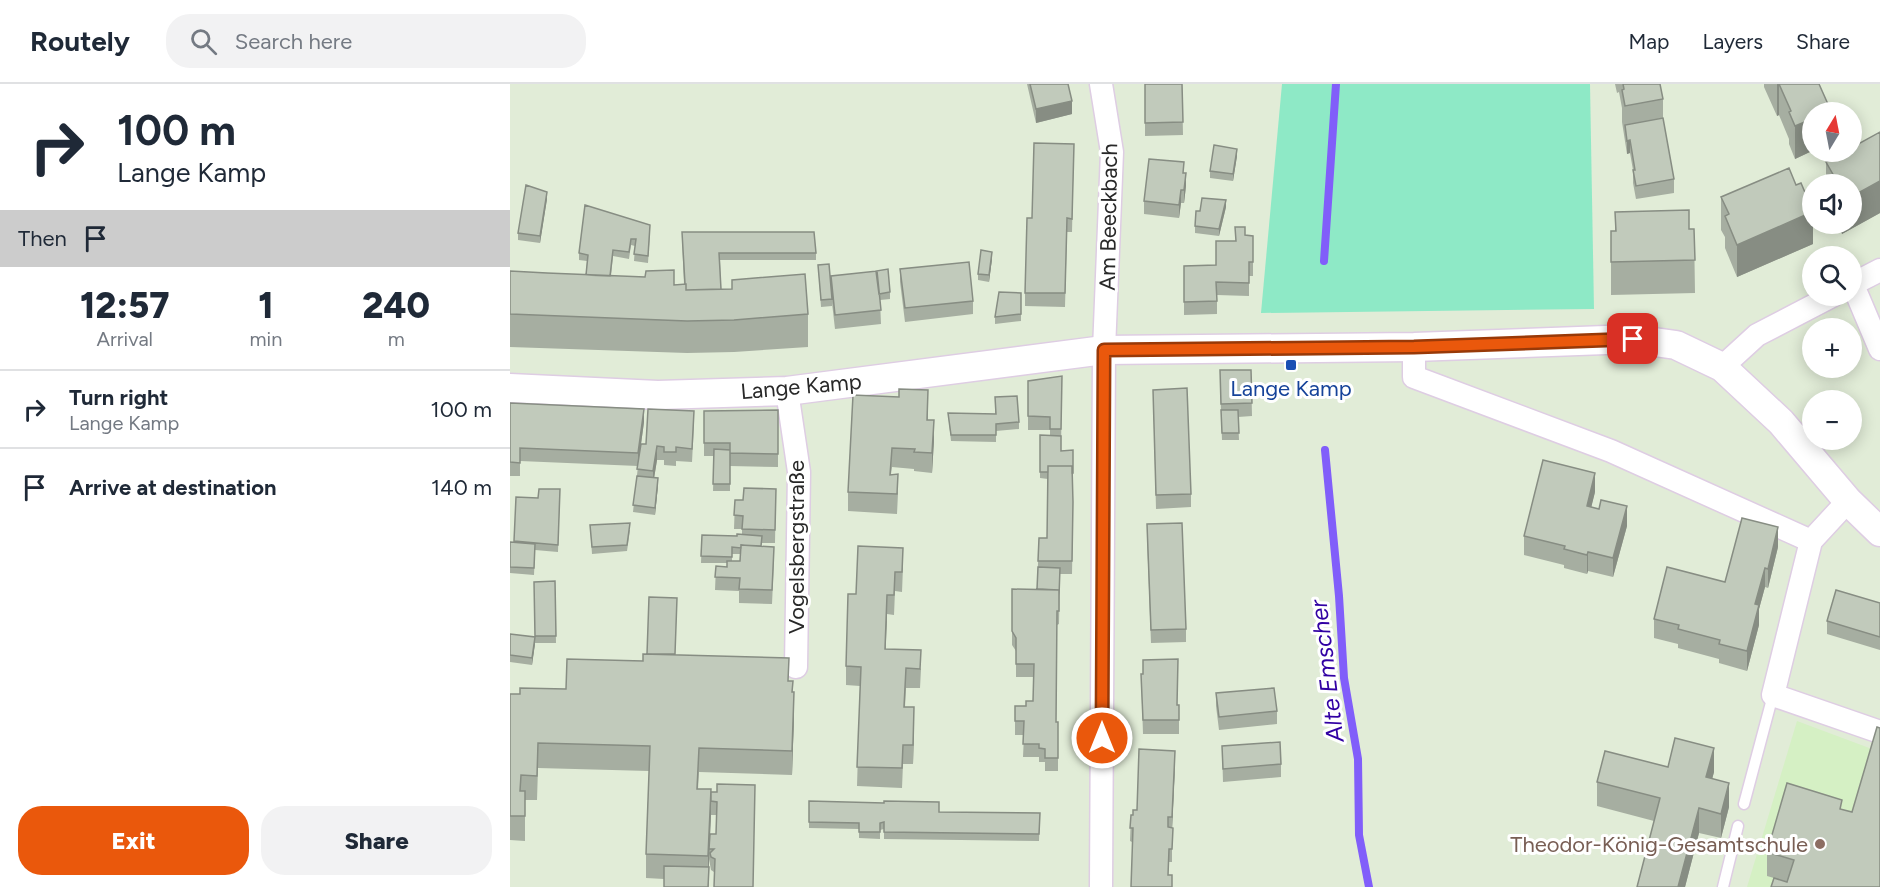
<!DOCTYPE html>
<html lang="en">
<head>
<meta charset="utf-8">
<style>
  body { margin:0; font-family:Figtree,sans-serif; background:#f2f2f3; color:#1f2937; height:100vh; display:flex; flex-direction:column; font-size:22px; white-space:nowrap }
  * { box-sizing:border-box; margin:0 }
  p { font-size:20px; color:#747a83 }
  .icon { flex:none; width:33px; height:33px; fill:none; stroke:currentColor; stroke-width:2; stroke-linecap:round; stroke-linejoin:round }
  .map { position:relative; flex:1; overflow:hidden }
  .side { display:flex; flex-direction:column; background:#fff; width:510px }
  .side>* { flex:none }
  .banner { background:#fff; color:#1f2937; overflow:hidden }
  .needle { width:39px; rotate:10deg }
  .tools { position:absolute; left:1292px; top:18px; display:grid; gap:12px }
  .tools a { display:grid; place-items:center; width:60px; height:60px; border-radius:50%; background:#fff; box-shadow:0 3px 15px #0003; font-size:30px }
  .pin { position:absolute; display:grid; place-items:center; width:51px; height:51px; color:#fff; margin:-26px; border-radius:12px; box-shadow:0 3px 9px #0006 }
  .me { position:absolute; width:66px; margin:-33px; rotate:0deg; stroke-linejoin:round; filter:drop-shadow(0 0 4px #0008) }
  .turn { display:flex; align-items:center; gap:21px; height:126px; padding:0 18px; font-size:27px }
  .turn .icon { width:78px; height:78px; stroke-width:2.5 }
  .turn b { display:block; font-size:42px; line-height:51px }
  .then { display:flex; align-items:center; height:57px; padding:0 18px; background:#0003; gap:12px; font-size:22px }
  .eta { display:flex; justify-content:space-evenly; align-items:center; height:102px; text-align:center }
  .eta b { font-size:36px; font-weight:800; line-height:42px }
  .action { display:flex; gap:12px; margin-top:auto; padding:12px 18px }
  .action a { flex:1; height:69px; border-radius:24px; background:#ea580c; color:#fff; font-size:24px; font-weight:800; line-height:69px; text-align:center }
  .action a+a { background:#f2f2f3; color:#1f2937 }
  ul { padding:0; list-style:none }
  li { display:flex; align-items:center; gap:18px; height:78px; padding:0 18px; border-top:2px solid #e0e1e3 }
  li div { flex:1 }
  li b { display:block; font-size:22px }
  li em { font-style:normal }
  header { display:flex; align-items:center; gap:36px; box-sizing:border-box; height:84px; padding:0 30px; background:#fff; border-bottom:2px solid #e0e1e3 }
  header strong { font-size:28px }
  nav { display:flex; gap:33px; margin-inline-start:auto; font-size:21px }
  .search { width:420px; height:54px; background:#f2f2f3; display:flex; align-items:center; gap:15px; box-sizing:border-box; padding:0 21px; border-radius:24px; color:#747a83; font-size:22px }
  main { display:flex; flex:1; min-height:0 }
  .map>svg:first-child { display:block }
  .education { fill:#d5f0c4 }
  .green { fill:#8ee9c6 }
  .lines { fill:none; stroke-linecap:round; stroke-linejoin:round }
  .stream { stroke:#815efa; stroke-width:8 }
  .service-casing { stroke:#decde3; stroke-width:13 }
  .minor-casing { stroke:#decde3; stroke-width:25 }
  .tertiary-casing { stroke:#decde3; stroke-width:31 }
  .service { stroke:#fff; stroke-width:10 }
  .minor { stroke:#fff; stroke-width:22 }
  .tertiary { stroke:#fff; stroke-width:28 }
  .wall { fill:#a6aea1; fill-rule:evenodd }
  .shaded-wall { fill:#878d83 }
  .building { fill:#c1cabb; stroke:#878d83; stroke-width:1.5 }
  .route-casing { stroke:#983908; stroke-width:15 }
  .route { stroke:#ea580c; stroke-width:10 }
  .transit-dot { fill:#1a4fb4; stroke:#fff; stroke-width:2 }
  .education-dot { fill:#8d6e63; stroke:#fff; stroke-width:2 }
  .labels { text-anchor:middle; stroke-width:6; stroke-linejoin:round; paint-order:stroke }
  .street-label { font-size:22px; fill:#282828; stroke:#fff }
  .transit-label { font-size:22px; fill:#164399; stroke:#fff }
  .education-label { font-size:22px; fill:#785e54; stroke:#fff; text-anchor:end }
  .water-label { font-size:24px; font-style:italic; fill:#3100a3; stroke:#fff }
</style>
</head>
<body>
<header>
<strong>Routely</strong>
<div class="search"><svg class="icon" aria-label="search" viewBox="0 0 24 24"><circle cx="10" cy="10" r="6"/><path d="M15 15l6 6"/></svg>Search here</div>
<nav><a>Map</a><a>Layers</a><a>Share</a></nav>
</header>
<main>
<section class="side">
<div class="banner">
<div class="turn"><svg class="icon" aria-label="right" viewBox="0 0 24 24"><path d="M7 20v-9h11M14 6l5 5-5 5"/></svg><div><b>100 m</b>Lange Kamp</div></div>
<div class="then">Then<svg class="icon" aria-label="arrive" viewBox="0 0 24 24"><path d="M6 21V4h12l-3 4 3 4H6"/></svg></div>
</div>
<div class="eta">
<div><b>12:57</b><p>Arrival</p></div>
<div><b>1</b><p>min</p></div>
<div><b>240</b><p>m</p></div>
</div>
<ul>
<li><svg class="icon" aria-label="right" viewBox="0 0 24 24"><path d="M7 20v-9h11M14 6l5 5-5 5"/></svg><div><b>Turn right</b><p>Lange Kamp</p></div><em>100 m</em></li>
<li><svg class="icon" aria-label="arrive" viewBox="0 0 24 24"><path d="M6 21V4h12l-3 4 3 4H6"/></svg><div><b>Arrive at destination</b></div><em>140 m</em></li>
</ul>
<div class="action"><a>Exit</a><a>Share</a></div>
</section>
<div class="map">
<svg width="1370" height="803" viewBox="0 0 1370 803">
  <rect width="100%" height="100%" fill="#e1ecd7"/>
  <path class="education" d="M1287,637l83,31v135h-133z"/>
  <path class="green" d="M772,0h308l4,225 -333,4z"/>
  <g class="lines">
    <path class="stream" d="M814,177l12,-177
      M815,366l14,146 5,82 14,81 1,76 10,52"/>
    <g class="service-casing">
      <path id="service" d="M1234,720l29,-109
        M1213,803l15,-61"/>
    </g>
    <g class="minor-casing">
      <path id="minor" d="M1341,201l29,-15
        M1343,201l27,64
        M904,263v30l197,74 200,90 37,-40
        M1212,283l35,-32 75,-39
        M277,307l12,81 -3,195
        M1301,457l-38,154 107,37
        M591,803l3,-537 8,-198 -11,-68"/>
    </g>
    <g class="tertiary-casing">
      <path id="tertiary" d="M0,304l148,7 129,-4 317,-41 310,-3 219,-8 43,6 46,22 59,55 67,79 32,31"/>
    </g>
    <use href="#service" class="service"/>
    <use href="#minor" class="minor"/>
    <use href="#tertiary" class="tertiary"/>
  </g>
  <path class="wall" d="M517,0h41l4,30 -36,9z
    M635,0h37l1,51 -38,1z
    M1105,0h45l3,15v19l11,61v14l-38,6 -3,-16v-13l-3,-17 -3,1 -5,-32v-14l-3,-16 -2,1z
    M1254,0h55l12,28h-19v39l-17,8 -6,-15v-5l-10,-24 -2,1 -13,-29z
    M1370,48v81l-38,21 -6,-10h15v-40h-25v-22z
    M564,60l-2,88h-5l-2,75 -40,-1v-13l7,-75z
    M727,72l-4,25 -23,-3v-7z
    M674,89l2,13 -2,17h-3l-2,15 -35,-4v-13z
    M1211,113l92,27v20l-76,33 -12,-29v-11l-4,-7z
    M37,115l-7,44 -22,-3v-7z
    M716,123l-7,29 -24,-3v-7l5,-15z
    M1105,128l74,17h5l1,64 -84,2v-64h4z
    M140,148l-2,31 -14,-2 1,-15 -4,-1 -2,14 -16,-3 -2,20 63,9 10,-1 -2,-45 134,14v7h-96l1,29 87,25v33l-74,5 -47,1 -177,-6v-76l76,4 1,-14 -8,-1v-7z
    M735,151l8,1v40h-4v20l-32,-1v19l-33,1v-49l32,-1 19,-24z
    M482,175l-3,23 -11,-2v-6z
    M308,181l13,19 59,8v7l-10,1 1,24 -46,5 -3,-26v3l-11,1z
    M390,185l73,32v13l-68,8 -5,-40z
    M511,209v28l-26,3v-7z
    M741,286l1,46 -14,1 1,23h-17l-2,-57z
    M552,292l-1,75 12,-1 -1,29 1,36 -1,59h-12l-1,50 -2,1 -1,97h2v49h-13v-9h-6v-5h-16l1,-22h-9v-29h11l7,-5 1,-24h-18v-26l-4,-6v-56h25l2,-51h8l1,-59 -8,-1v-43l10,1v-6h-22v-49z
    M643,306l38,104v13l-35,2z
    M485,313l24,25v7l-23,2v11l-45,-1 -3,-28 47,1z
    M0,319l134,19 -3,22h5l48,-20 -2,38 -16,-1v5l-12,-1v-5h-7l-3,18 4,7 -3,30 -22,-3 5,-46 -118,-5v15h-10z
    M418,325v11l6,20 -2,33 -18,-2v-2l-22,-2 -1,7 7,19 -1,21 -49,-3v-19z
    M268,326v57l-48,-1v25h-17l1,-35h-10v-45z
    M50,405l-2,63 -23,-2 -1,25 -24,-2v-31h4l24,-44z
    M266,405l-1,54h-13l-1,3 13,14 -2,44 -33,-1v-12l-24,-1 1,-24 11,1v-4h-26l1,-28 35,1 5,-1v-6h-8l1,-29h8zM222,470h8v7h-8z
    M1085,408l-4,15 36,19 -14,51 -25,-6 -1,3 -23,-6v-3l-40,-10v-19z
    M80,441l40,5 -3,21 -35,3z
    M637,454l39,91v13l-35,1z
    M1268,463l-10,41 -3,-1 -6,22v16l-12,46 -28,-8v-4l-41,-11v-4l-24,-6v-19l71,-37z
    M393,483l-1,25 -7,-1 -1,24 -7,-1 -2,35 36,20 -1,19h-14l-1,19 9,19 -1,38h-10l-1,24 -45,-2 3,-100 -14,-1v-19l10,-72z
    M45,497l1,62h-21l-3,22 -22,-3v-28l25,3z
    M1370,519v47l-53,-16v-13z
    M165,571l114,26 4,11 1,24 -2,59 -93,-3 -1,17 13,3h6l38,-7 -41,87 -3,-2 -2,-11v28l-45,-8 -18,-1v-24l3,-83 -111,-3 -1,32h-12v41l-15,-1v-146h10l46,-5 77,-28zM201,731h6l-1,19h-6z
    M631,590l36,31h2v29h-36z
    M706,609l61,18v13l-58,6 -3,-24z
    M712,662l59,18v13l-58,5z
    M665,680l-3,64v34h-3l-1,13 4,12 -40,-45 -2,-1 1,-26h2l4,-5z
    M1158,683l46,5 -2,7 17,28 -8,31 -22,-5 -14,54h-48l17,-66 -57,-15v-24z
    M299,717l130,11 101,1 -1,28 -155,-2v-10l-4,1v9l-21,-1v-9l-50,-1z
    M1332,725l38,78h-109l3,-9 -7,-2v-24z"/>
  <path class="shaded-wall" d="M1267,0h2v31l-2,1z
    M562,17v13l-36,9v-14z
    M1302,35v32l-17,8v-33z
    M1120,56v13l-3,1v-13z
    M727,65v7l-4,25v-7z
    M676,89v13l-2,17v-13z
    M1370,97v32l-38,21v-10h9v-27z
    M671,106v13l-2,15v-13z
    M37,108v7l-7,44v-7z
    M716,116v7l-7,29v-7z
    M1302,128v12h1v20l-76,33v-32z
    M482,168v7l-3,23v-7z
    M134,325v13l-6,44v-13z
    M424,336v20l-2,33v-20z
    M147,362v14l-4,25v-14z
    M1085,389v19l-8,33v-19z
    M148,394v7l-3,30v-7z
    M1117,422v20l-14,51v-19z
    M1268,443v20l-10,41v-19z
    M1078,468v19l-1,3v-19z
    M1255,484v19l-6,22v16l-12,46v-20l8,-47z
    M377,511v19l-2,54v-19z
    M25,553v7l-3,21v-7z
    M284,608v24l-2,59v-24z
    M404,623v19l-1,38v-19z
    M1204,664v24l-8,30v-25z
    M665,667v13l-3,67v-14z
    M1219,699v24l-8,31v-24z
    M201,705v24l-3,74v-31z
    M1189,724v25l-14,54h-7z"/>
  <path class="building" d="M520,0h38l4,17 -36,8z
    M635,0h37l1,38 -38,1z
    M1113,0h37l3,15 -38,7 -3,-16 2,-1z
    M1269,0h40l12,27 -5,1h-14v7l-17,7 -6,-14 2,-1z
    M1153,34l11,61 -38,7 -3,-16h2l-5,-30 -3,1 -2,-16z
    M1370,48v49l-29,16v-13h-18l-4,-6 5,-2 -8,-14 19,-10h6v-4z
    M524,59l40,1 -2,75 -5,-1 -2,75h-40l2,-75h5z
    M704,61l23,4 -4,25 -23,-3z
    M639,75l35,3 -1,11h3l-2,17h-3l-2,15 -35,-4z
    M1279,84l7,17 5,-2 11,26v3l-75,33 -12,-29 4,-2 -8,-17z
    M16,101l21,7 -7,44 -22,-3z
    M692,114l24,2 -7,29 -24,-3 1,-15h4z
    M75,121l65,20 -2,31 -14,-2 2,-15h-5l-2,13 -16,-2 -3,26 -24,-1 2,-20 -9,-2z
    M1179,126v19h5l1,31 -84,2v-31h5l-1,-19z
    M725,143h10v8l8,1v26h-4v21l-33,-1 1,19 -33,1v-36l32,-1v-24h20z
    M172,148h132l2,21h-97l2,36 -35,1v-6h-1z
    M471,166l11,2 -3,23 -11,-1z
    M459,178l4,39 -68,7 -5,-39z
    M319,180l3,35 -11,1 -3,-35z
    M378,185l2,23 -11,2 -3,-23z
    M164,186v15l12,-1v6l46,-1v-9l73,-6 3,40 -74,6 -47,1 -177,-7v-43l37,2 98,4 1,-6z
    M367,187l4,39 -46,5 -4,-39z
    M489,208l22,1v21l-26,3z
    M710,286h31l1,33 -31,1z
    M552,292l-1,53h-11v-12l-22,-1v-35z
    M677,304l4,106 -35,1 -3,-105z
    M389,305l29,1 -1,30h7l-2,33 -18,-1 1,-3 -23,-1 -2,27 8,-1 -1,20 -49,-2 5,-97 46,2z
    M507,312l2,26 -23,2v11h-45l-3,-22 48,1 -1,-17z
    M0,319l134,6 -6,44 -118,-5v15l-10,-1z
    M138,325l46,2 -2,38 -16,-2v5h-12v-5l-7,-1 -4,25 -16,-2 4,-25h5z
    M268,326v44l-48,-1v-10h-26v-32z
    M711,326h17l1,23h-17z
    M530,351l21,1v15l12,-1v23h-1v-7h-24v6h-8z
    M204,365l16,1v34h-17z
    M1033,376l52,13 -8,33 12,3 2,-9 26,6 -14,52 -25,-6 -1,3 -23,-6 1,-3 -41,-10z
    M538,382h24l1,36 -1,59h-34l1,-23h8z
    M127,392l21,2 -3,30 -22,-3z
    M234,404l32,1 -1,41 -33,-1 1,-13 -9,-1 1,-15h8z
    M29,405h21l-2,56 -44,-4 2,-44 22,1z
    M1232,434l36,9 -10,42 -3,-1 -10,36 4,1 -12,46 -28,-7 1,-4 -42,-11 1,-4 -25,-6 13,-52 58,15z
    M120,439l-3,22 -35,2 -2,-22z
    M672,439l4,106 -35,1 -4,-106z
    M227,450l25,2 -1,10 -20,-1v3l-9,-1v10l-31,-1 1,-21 35,1z
    M0,458l25,2 -1,24 -24,-1z
    M231,461l33,2 -2,43 -33,-1 1,-11 -25,-1 1,-11 11,1v-6h13z
    M348,462l45,2 -1,24h-7l-1,23h-7l-2,54 36,1 -1,19 -14,-1 -2,39h10l-1,38h-10l-1,23 -45,-1 4,-100 -15,-1 2,-72h8z
    M528,483l22,1 -1,28v-6l-22,-1z
    M45,497l1,55h-21l-1,-54z
    M502,505l47,1v21h-2l-1,111h2v36h-13v-9l-6,-1v-4h-16l1,-23h-9v-15h11v-5h7l1,-37h-18v-26l-4,-7z
    M1326,506l44,13v34l-53,-16z
    M139,513l28,1 -2,56h-28z
    M0,550l25,3 -3,21 -22,-3z
    M133,570l146,4 -1,23h5l-1,11h2l-2,59 -93,-3 -2,41h14l-3,67 -62,-2 4,-108 -112,-3 -1,33 -16,-1 -1,16h5v25h-15v-122h10v-6l46,1 1,-30 76,2z
    M668,575l-1,46h2v15h-36l-2,-46h2v-14z
    M764,604l3,23 -58,6 -3,-24z
    M1367,643l3,1v159h-109l3,-9 13,4 7,-22 -27,-8 20,-69 55,17 -2,9 12,3z
    M1165,654l39,10 -8,29 23,6 -8,31 -22,-6 -21,79h-41l23,-89 -63,-16 8,-31 63,16z
    M770,658l1,22 -58,5 -1,-23z
    M629,665l36,2 -3,66h-4v10l5,1 -1,21h-3l-1,26h4v12h-41l2,-59h-3l1,-13h2v-5h4z
    M207,700l38,1 -2,102h-39l1,-28 -4,-2 -1,-4 4,-4h-5l1,-15h6l1,-32 -6,-1v-9h6z
    M299,717l75,2v-2l55,1v10l101,1 -1,21 -155,-2v-10l-4,1v9h-21v-9l-50,-1z
    M154,782l45,1 -1,20h-44z"/>
  <g class="lines">
    <g class="route-casing">
      <path id="route" d="M592,654l2,-388 310,-3 219,-8"/>
    </g>
    <use href="#route" class="route"/>
  </g>
  <rect class="transit-dot" x="775" y="275" width="12" height="12" rx="3"/>
  <circle class="education-dot" cx="1310" cy="760" r="6"/>
  <g class="labels">
    <g class="street-label">
      <text transform="translate(598 133) rotate(-89)" y="8">Am Beeckbach</text>
      <text transform="translate(291 302) rotate(-5)" y="8">Lange Kamp</text>
      <text transform="translate(286 463) rotate(-90)" y="8">Vogelsbergstraße</text>
    </g>
    <g class="transit-label">
      <text x="781" y="312">Lange Kamp</text>
    </g>
    <g class="education-label">
      <text x="1298" y="768">Theodor-König-Gesamtschule</text>
    </g>
    <g class="water-label">
      <text transform="translate(817 587) rotate(-97)" y="8">Alte Emscher</text>
    </g>
  </g>
</svg>
<div class="tools">
<a><svg class="needle" viewBox="-14 -14 28 28"><path d="M0-13l5 13h-10z" fill="#e53935"/><path d="M0 13l5-13h-10z" fill="#747a83"/></svg></a>
<a><svg class="icon" aria-label="sound" viewBox="0 0 24 24"><path d="M4 9h4l5-4v14l-5-4H4zM17 9q2 3 0 6"/></svg></a>
<a><svg class="icon" aria-label="search" viewBox="0 0 24 24"><circle cx="10" cy="10" r="6"/><path d="M15 15l6 6"/></svg></a>
<a>+</a>
<a>−</a>
</div>
<div class="pin" style="left:1123px;top:255px;background:#d93025"><svg class="icon" aria-label="arrive" viewBox="0 0 24 24"><path d="M6 21V4h12l-3 4 3 4H6"/></svg></div>
<svg class="me" style="left:592px;top:654px" viewBox="-20 -20 40 40"><circle r="17" fill="#ea580c" stroke="#fff" stroke-width="3"/><path d="M0-11L8 9 0 5-8 9z" fill="#fff"/></svg>
</div>
</main>
</body>
</html>
